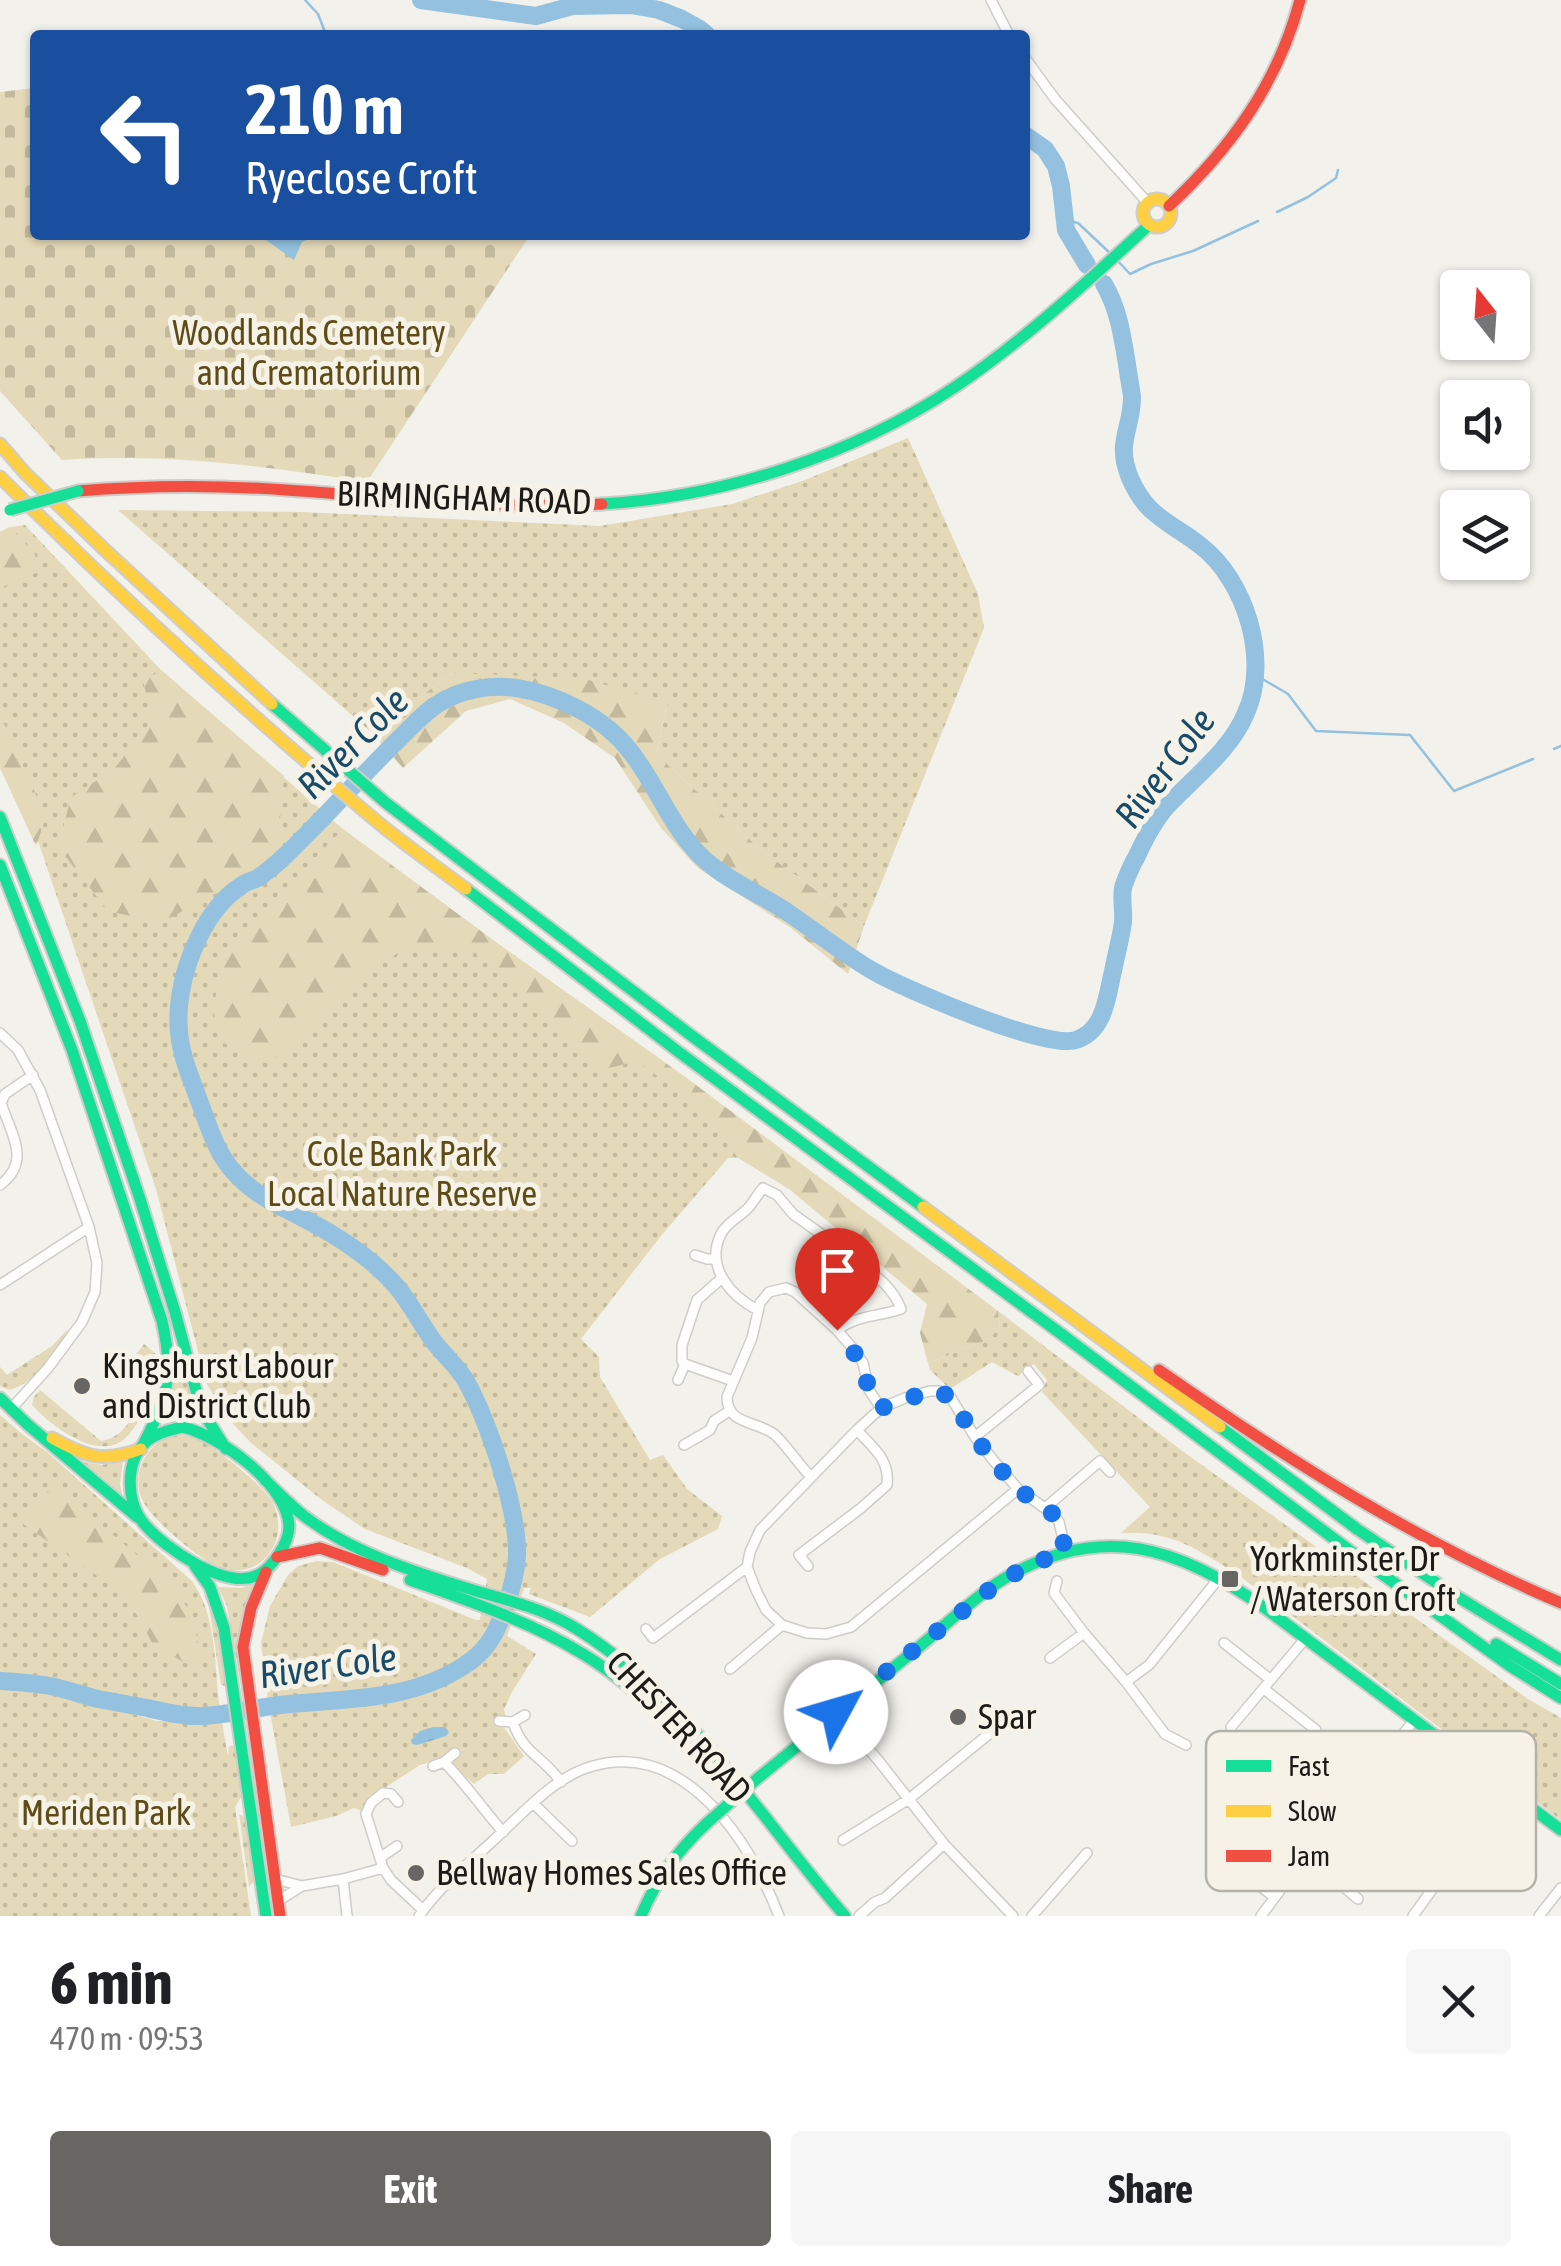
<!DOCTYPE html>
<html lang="en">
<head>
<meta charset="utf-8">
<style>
  body { margin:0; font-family:"Asap Condensed",sans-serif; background:#f6f6f6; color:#202124; height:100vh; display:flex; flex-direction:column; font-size:38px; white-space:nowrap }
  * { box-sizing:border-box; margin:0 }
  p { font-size:32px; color:#757577 }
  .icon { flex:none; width:55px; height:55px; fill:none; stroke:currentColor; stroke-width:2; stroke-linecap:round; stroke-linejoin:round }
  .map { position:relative; height:1916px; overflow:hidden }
  .panel { display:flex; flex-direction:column; background:#fff; flex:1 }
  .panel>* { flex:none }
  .banner { position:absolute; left:30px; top:30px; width:1000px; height:210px; border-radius:10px; box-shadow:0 2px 8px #0004; background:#1a4fa0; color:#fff; overflow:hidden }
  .needle { width:65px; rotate:343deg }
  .buttons { position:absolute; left:1440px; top:270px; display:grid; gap:20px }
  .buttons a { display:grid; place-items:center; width:90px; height:90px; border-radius:10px; background:#fff; box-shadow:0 2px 8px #0004; font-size:50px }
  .pin { position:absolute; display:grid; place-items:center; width:85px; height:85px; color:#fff; margin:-102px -42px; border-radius:50% 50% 50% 0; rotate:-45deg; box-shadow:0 0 10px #0007 }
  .pin .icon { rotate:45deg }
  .me { position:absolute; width:110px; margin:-55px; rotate:51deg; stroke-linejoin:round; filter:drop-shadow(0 0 8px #0008) }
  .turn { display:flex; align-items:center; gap:35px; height:210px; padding:0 50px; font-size:45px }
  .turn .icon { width:130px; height:130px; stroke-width:2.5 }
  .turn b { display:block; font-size:70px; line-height:85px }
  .round { display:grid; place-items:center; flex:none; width:105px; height:105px; border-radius:10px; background:#f6f6f6 }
  .headline { display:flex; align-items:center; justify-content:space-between; height:170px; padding:0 50px }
  h1 { font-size:60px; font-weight:700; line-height:75px }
  .primary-button { display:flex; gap:20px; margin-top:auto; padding:20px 50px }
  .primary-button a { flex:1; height:115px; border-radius:10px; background:#676662; color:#fff; font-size:40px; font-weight:700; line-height:115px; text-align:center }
  .primary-button a+a { background:#f6f6f6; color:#202124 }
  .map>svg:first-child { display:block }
  .green { fill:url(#green-dots) }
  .forest { fill:url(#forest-firs) }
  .cemetery { fill:url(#cemetery-stones) }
  .water { fill:url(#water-ripples) }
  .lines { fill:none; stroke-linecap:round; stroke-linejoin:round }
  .stream { stroke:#93c1df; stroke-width:2.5 }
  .river { stroke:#93c1df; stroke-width:18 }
  .street-casing { stroke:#cecdc9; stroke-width:12 }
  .fast-casing { stroke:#cecdc9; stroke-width:15 }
  .slow-casing { stroke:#cecdc9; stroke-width:15 }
  .jam-casing { stroke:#cecdc9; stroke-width:15 }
  .street { stroke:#fdfdfc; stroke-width:9 }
  .fast { stroke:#16e098; stroke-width:11 }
  .slow { stroke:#ffcf43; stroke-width:11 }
  .jam { stroke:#f24e42; stroke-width:11 }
  .fast-bridge-casing { stroke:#cecdc9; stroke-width:15; stroke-linecap:butt }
  .fast-bridge { stroke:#16e098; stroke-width:11 }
  .route { stroke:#1a73e8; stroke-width:18; stroke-dasharray:0 32.4 }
  .poi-dot { fill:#676662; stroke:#f6f2e8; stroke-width:4 }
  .labels { text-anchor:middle; stroke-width:10; stroke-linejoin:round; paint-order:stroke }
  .park-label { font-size:35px; fill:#5d4c15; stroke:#f6f2e8 }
  .street-label { font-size:35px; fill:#1c1b17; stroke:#f6f2e8 }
  .poi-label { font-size:35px; fill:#1c1b17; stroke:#f6f2e8; text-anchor:start }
  .water-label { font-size:38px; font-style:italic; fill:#184b6a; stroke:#f6f2e8 }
  .key { fill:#f6f2e8; stroke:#b5b2a9; stroke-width:2.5 }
  .key-label { font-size:28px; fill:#1c1b17 }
</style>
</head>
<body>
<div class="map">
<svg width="1561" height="1916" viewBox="0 0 1561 1916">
  <defs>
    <pattern id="green-dots" width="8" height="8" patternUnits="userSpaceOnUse" patternTransform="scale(2.5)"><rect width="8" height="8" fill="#e4d9b8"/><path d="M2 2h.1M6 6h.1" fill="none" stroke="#c3ba9d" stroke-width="1.8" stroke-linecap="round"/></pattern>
    <pattern id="forest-firs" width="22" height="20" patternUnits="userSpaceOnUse" patternTransform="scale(2.5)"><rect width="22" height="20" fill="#e4d9b8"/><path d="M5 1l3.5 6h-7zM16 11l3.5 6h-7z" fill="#c3ba9d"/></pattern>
    <pattern id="cemetery-stones" width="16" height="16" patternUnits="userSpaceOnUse" patternTransform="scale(2.5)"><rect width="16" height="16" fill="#e4d9b8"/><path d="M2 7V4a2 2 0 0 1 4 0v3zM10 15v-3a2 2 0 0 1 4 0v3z" fill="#c3ba9d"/></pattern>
    <pattern id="water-ripples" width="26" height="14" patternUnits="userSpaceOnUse" patternTransform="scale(2.5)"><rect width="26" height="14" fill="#93c1df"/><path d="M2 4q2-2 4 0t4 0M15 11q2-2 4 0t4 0" fill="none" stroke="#7ea5bf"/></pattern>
  </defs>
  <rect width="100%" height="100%" fill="#f2f1ec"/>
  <path class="green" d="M908,438l70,156 6,34 -120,298 -104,-77 -103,-94 10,-51 -214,-31 -82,59 -253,-222 184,2 298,14 132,-22 73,-24z
    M25,525l136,145 182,159 154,114 191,136 50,79h-10l-68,79 -79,102 18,18 1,20 50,83 13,-5 24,34 35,27 -4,13 -58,30 -70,58 -61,-23 2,-6h-7l-17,48 29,18 -24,38 -8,17 2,9h-12l1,6 8,2 21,30 -20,18h-16l-14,10 -31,-27 -23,8 -48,31 -6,5 -4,10 -8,-3 -18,8 -45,11 -23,-126 -7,-58 9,-37 18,-31 10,-9 19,-5 16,1 143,58h4l7,-41 -20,-11 -102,-39 -43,-29 -72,-58 -26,-28 -18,-32 -50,-193 -118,-348 -38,-78v-231l10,-5z
    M998,1311l183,139 347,249 33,19v102l-324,-246c-41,-25 -65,-44 -116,-41l29,-26 -108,-115 5,-12 -13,-16 -16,12 -26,-14 -42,27 -20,-19 -2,-7 59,-23 13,-12z
    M68,1329c-5,17 -36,55 -53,59 -7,3 -8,1 -15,-2v-19l7,8 45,-29z
    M144,1344l11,9c2,26 -3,47 -17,69 -6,9 -12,18 -22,22 -27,11 -67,-20 -84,-39l2,-8 6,-7 61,51c27,-3 39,-38 50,-60l-23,-16z
    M174,1351l6,20 4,1 17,47 -27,-2 -13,5z
    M0,1415l22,19 25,18 145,129c26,36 22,88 28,128l-38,2 -124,-29 -33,-5 -25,-1z
    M190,1435c20,8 73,49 83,68 18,37 -12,78 -52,65 -19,-6 -67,-47 -77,-65 -15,-25 1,-61 30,-67 5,-1 10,0 16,-1z
    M81,1461l20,4 22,-4 -3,23 3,14z
    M256,1584c-18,35 -18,58 -16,97l-13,-75 -9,-19 23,1z
    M204,1595l6,2 6,16 10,73 -5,-1 -12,-78z
    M14,1686l83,18 60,17 65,1 6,34 1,-10 7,-1 7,49 -8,13 16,109h-251v-229z
    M247,1743h4l24,173h-3z
    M239,1814l7,4 9,62 -6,7z"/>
  <path class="forest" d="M10,527l25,27 1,19 -36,15v-56z
    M161,670l123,106 -8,86 -18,15 -58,23 -37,23 -55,-12 -50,-64 13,-50 42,-27 40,-49 -10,-40z
    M453,673l129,5 85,25 -10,52 103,94 104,77 -16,48 -57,-46 -93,-60 -37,-40 -46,-70 -51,-35 -54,-24 -44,12 -63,57 -32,-36z
    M0,715l46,102 -10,29 -36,-78z
    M343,829l154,114 191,136 310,232 2,17 -13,12 -59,23 -8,-30 7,-29 -138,-115 -51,-31 -30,-47 -72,-50 -30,8 -135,-120 -62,-2 -49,28 -85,83 -19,2 -36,-19 -7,-32 10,-49 42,-50z
    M54,1485l116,98 24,34 8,55 -48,-26 -27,-49 -108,-76z"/>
  <path class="cemetery" d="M35,88v147h495l-163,247c-100,-16 -203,-29 -305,-22l-62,-69v-299z"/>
  <path class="water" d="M259,235h57l-14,7 -8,18z
    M433,1727h12l4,5 -3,4 -29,9 -5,-1 -1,-4 9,-9z"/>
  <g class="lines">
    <path class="stream" d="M305,0l13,14 7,18 6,3
      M1277,212l31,-15 28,-19 2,-8
      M1065,220l13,3 33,31
      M1116,259l14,15 21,-10 42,-13 65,-30
      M1254,674l34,20 28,37 94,4 44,56 79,-32
      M1554,749l7,-3"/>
    <path class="river" d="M421,0l115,16 36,-10 59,-1 28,5 23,9 18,10 7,6
      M1025,135l20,14 11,17 5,20 5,44 21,35
      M0,1681c17,1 34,2 50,5 16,3 32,9 48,13 17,3 33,6 49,9 17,4 33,8 50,8 27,0 55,-8 83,-11 66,-7 136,-3 192,-45 20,-16 26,-32 34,-55 6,-17 10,-32 11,-49 1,-47 -28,-133 -51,-175 -9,-15 -21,-25 -32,-39 -13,-18 -23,-38 -37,-55 -24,-28 -61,-52 -94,-69 -30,-15 -60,-29 -79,-59 -12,-18 -18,-41 -26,-61 -5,-15 -13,-32 -16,-48 -9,-37 0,-79 17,-113 9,-19 24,-40 42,-51 4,-4 10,-5 15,-7 18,-11 35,-29 50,-44 32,-32 61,-65 93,-96 12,-12 24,-25 37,-34 23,-15 52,-21 80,-17 41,6 89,30 114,63 28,35 42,80 76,110 25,22 57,34 84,53 28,19 54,40 83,57 31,18 173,79 203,69 29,-9 31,-44 37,-69 3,-16 8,-33 10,-49 1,-11 -2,-23 0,-34 1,-5 10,-26 13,-30 9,-20 20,-41 35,-56 27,-28 60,-53 75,-89 24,-53 0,-132 -45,-167 -30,-24 -54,-28 -71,-68 -15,-36 2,-48 2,-81 0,-3 -5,-30 -5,-33 -5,-29 -8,-54 -23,-80"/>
    <g class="street-casing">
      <path id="street" d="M991,0l18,35
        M1025,58l30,41 92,103
        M0,1033l18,17 22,40 49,137 8,36 -2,29 -13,30 -34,46 -37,41
        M0,1185c32,-23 11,-51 1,-82l4,-9 28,-19
        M695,1255l12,4h8
        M722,1278l-25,22 -15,45v16l3,3 48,17
        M0,1285l89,-58
        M758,1310c-28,-14 -53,-44 -37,-76 6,-12 19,-17 28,-27 5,-6 9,-13 14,-19l14,7 16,19 35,25
        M837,1330c20,-15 40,-13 64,-21 -9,-24 -28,-35 -48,-50
        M678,1380l7,-16
        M975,1437l64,-52 -11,-14
        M684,1445l26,-15 4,-9 15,-10
        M811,1477c-10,-10 -28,-36 -37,-43 -17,-13 -47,-9 -47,-37l25,-59 8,-35 9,-11 17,-4 9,4 42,38 18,21 8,12 6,27 12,18
        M1018,1489l-167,138 -25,7 -19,-1 -25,-8 -16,-15 -10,-20 -9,-23 3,-15 10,-22 97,-100 24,-22 24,-10 25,-7h9l12,7 24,39 19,24 24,28 35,25 6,8 7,30
        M1045,1508l55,-47 10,11
        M808,1566l-9,-11 62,-47 26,-23c3,-26 -14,-37 -30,-55
        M1057,1581l-3,12 30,40 42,49 23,-17 70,-87
        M646,1629l7,9 94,-71
        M1224,1643l47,37
        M1050,1658l34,-25
        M730,1669l52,-44
        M1126,1682l39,52 21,11
        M1264,1689l52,41
        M836,1712l42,48 66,84 69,72
        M499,1721l14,1 12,-7
        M513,1722c10,32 30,34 48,60
        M1231,1727l74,-88
        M444,1762c22,22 38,46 59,70
        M433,1766l11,-4 11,-9
        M398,1802l-7,-8 -8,-1 -12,10 -5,11 17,54 8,12 32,30
        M533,1803l39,38
        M1399,1828l50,38
        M843,1840l66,-41 80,-65
        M1306,1855l52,44
        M380,1858l17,-12
        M1225,1858l49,39
        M275,1879l27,7
        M343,1879l4,37
        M278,1901l24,-15 41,-7 40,-11
        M419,1916c20,-29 50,-53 76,-77 28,-26 60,-63 98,-73 93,-26 158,77 186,150
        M859,1916l16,-14 10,-4 59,-54
        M1032,1916l55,-63
        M1261,1916l45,-61 109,-136
        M1413,1916l36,-50 61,-75
        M1539,1916l22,-28"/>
    </g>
    <g class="fast-casing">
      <path id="fast" d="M602,504c122,-7 251,-49 353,-117 70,-47 132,-105 194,-162
        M272,704l114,99 306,233 231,171
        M0,817l80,204 59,175 36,116 26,97 25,40
        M0,865l72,185 90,271c12,52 6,75 -18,122
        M466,889l214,164 380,280 297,223 153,110 51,32
        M0,1398l27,26 110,93
        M182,1427c37,8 106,58 107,99 0,10 -4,19 -10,28 -6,9 -12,17 -21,21 -32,16 -93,-27 -113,-50 -19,-22 -21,-64 2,-84 10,-8 23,-11 35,-14z
        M1220,1427l137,102 96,65 108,66
        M265,1480c13,12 25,25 39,36 46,35 104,54 159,71 38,12 79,20 114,42 111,69 183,189 268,287
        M195,1566l15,21 14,41 42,288
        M410,1580c59,21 119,41 173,74 38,23 71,53 102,85
        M1496,1644l65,40
        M758,1778c54,-44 107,-87 161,-131 27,-22 54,-49 83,-67 99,-60 176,-33 263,28l296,222
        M641,1916c15,-37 37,-66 66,-93"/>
    </g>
    <g class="slow-casing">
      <path id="slow" d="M1143 213a14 14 0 1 1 28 0a14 14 0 1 1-28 0Z
        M0,444l25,29 80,77 167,154
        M0,477c118,117 240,230 368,337 31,27 65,50 98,75
        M923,1207l297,220
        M52,1438c34,19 51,25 89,11"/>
    </g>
    <g class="jam-casing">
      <path id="jam" d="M1169,206c62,-58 109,-123 131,-206
        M78,491c70,-6 138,-6 208,-1 106,7 210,20 316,14
        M1159,1370c129,90 257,171 402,233
        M277,1557l43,-9 63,22
        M266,1572l-15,36 -8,39 37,269"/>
    </g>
    <use href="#street" class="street"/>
    <use href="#fast" class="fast"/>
    <use href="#slow" class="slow"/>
    <use href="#jam" class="jam"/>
    <g class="fast-bridge-casing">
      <path id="fast-bridge" d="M10,510l68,-19
        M707,1823l51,-45"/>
    </g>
    <use href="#fast-bridge" class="fast-bridge"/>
  </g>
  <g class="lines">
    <path class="route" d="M836,1712l163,-130 35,-19 32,-11 -8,-30 -5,-8 -35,-25 -24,-27 -19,-25 -24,-39 -12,-7h-9l-49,17 -12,-18 -7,-27 -25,-33"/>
  </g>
  <g class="poi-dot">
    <circle cx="82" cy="1386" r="10"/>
    <rect x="1220" y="1569" width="20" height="20" rx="5"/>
    <circle cx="958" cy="1717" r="10"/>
    <circle cx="416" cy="1873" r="10"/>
  </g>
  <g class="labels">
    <g class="park-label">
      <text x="309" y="345">Woodlands Cemetery<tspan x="309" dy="40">and Crematorium</tspan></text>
      <text x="402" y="1166">Cole Bank Park<tspan x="402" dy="40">Local Nature Reserve</tspan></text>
      <text x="106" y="1825">Meriden Park</text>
    </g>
    <g class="street-label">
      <text transform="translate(464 498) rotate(2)" y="12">BIRMINGHAM ROAD</text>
      <text transform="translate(679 1727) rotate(47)" y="12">CHESTER ROAD</text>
    </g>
    <g class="poi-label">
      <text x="102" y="1378">Kingshurst Labour<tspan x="102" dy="40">and District Club</tspan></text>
      <text x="1250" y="1571">Yorkminster Dr<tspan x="1250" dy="40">/ Waterson Croft</tspan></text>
      <text x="978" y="1729">Spar</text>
      <text x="436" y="1885">Bellway Homes Sales Office</text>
    </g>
    <g class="water-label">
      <text transform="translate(353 743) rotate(-45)" y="13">River Cole</text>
      <text transform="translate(1165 768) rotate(-53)" y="13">River Cole</text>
      <text transform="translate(328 1666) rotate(-8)" y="13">River Cole</text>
    </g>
  </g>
  <rect x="1206" y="1731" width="330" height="160" rx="15" class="key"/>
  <rect x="1226" y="1760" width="45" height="12" fill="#16e098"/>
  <rect x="1226" y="1805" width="45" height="12" fill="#ffcf43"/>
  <rect x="1226" y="1850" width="45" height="12" fill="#f24e42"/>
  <g class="key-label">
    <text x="1288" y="1776">Fast</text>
    <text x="1288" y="1821">Slow</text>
    <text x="1288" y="1866">Jam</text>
  </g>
</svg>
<div class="buttons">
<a><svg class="needle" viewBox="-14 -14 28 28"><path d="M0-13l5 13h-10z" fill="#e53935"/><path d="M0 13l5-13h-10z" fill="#757577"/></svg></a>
<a><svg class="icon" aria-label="sound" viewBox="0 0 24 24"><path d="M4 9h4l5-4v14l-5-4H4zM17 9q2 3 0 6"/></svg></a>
<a><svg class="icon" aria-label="layers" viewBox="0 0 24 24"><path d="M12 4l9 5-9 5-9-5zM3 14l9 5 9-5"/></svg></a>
</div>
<div class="pin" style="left:837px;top:1330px;background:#d93025"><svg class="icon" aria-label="arrive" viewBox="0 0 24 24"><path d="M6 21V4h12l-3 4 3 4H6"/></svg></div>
<svg class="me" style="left:836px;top:1712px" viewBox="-20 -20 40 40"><circle r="19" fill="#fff"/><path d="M0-13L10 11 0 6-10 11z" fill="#1a73e8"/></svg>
<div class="banner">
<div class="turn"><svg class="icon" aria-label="left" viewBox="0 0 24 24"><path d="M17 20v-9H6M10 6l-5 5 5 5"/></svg><div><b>210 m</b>Ryeclose Croft</div></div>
</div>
</div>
<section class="panel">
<div class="headline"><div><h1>6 min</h1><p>470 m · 09:53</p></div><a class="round"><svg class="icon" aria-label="close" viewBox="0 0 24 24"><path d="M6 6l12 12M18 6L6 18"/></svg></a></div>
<div class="primary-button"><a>Exit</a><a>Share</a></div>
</section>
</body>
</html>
